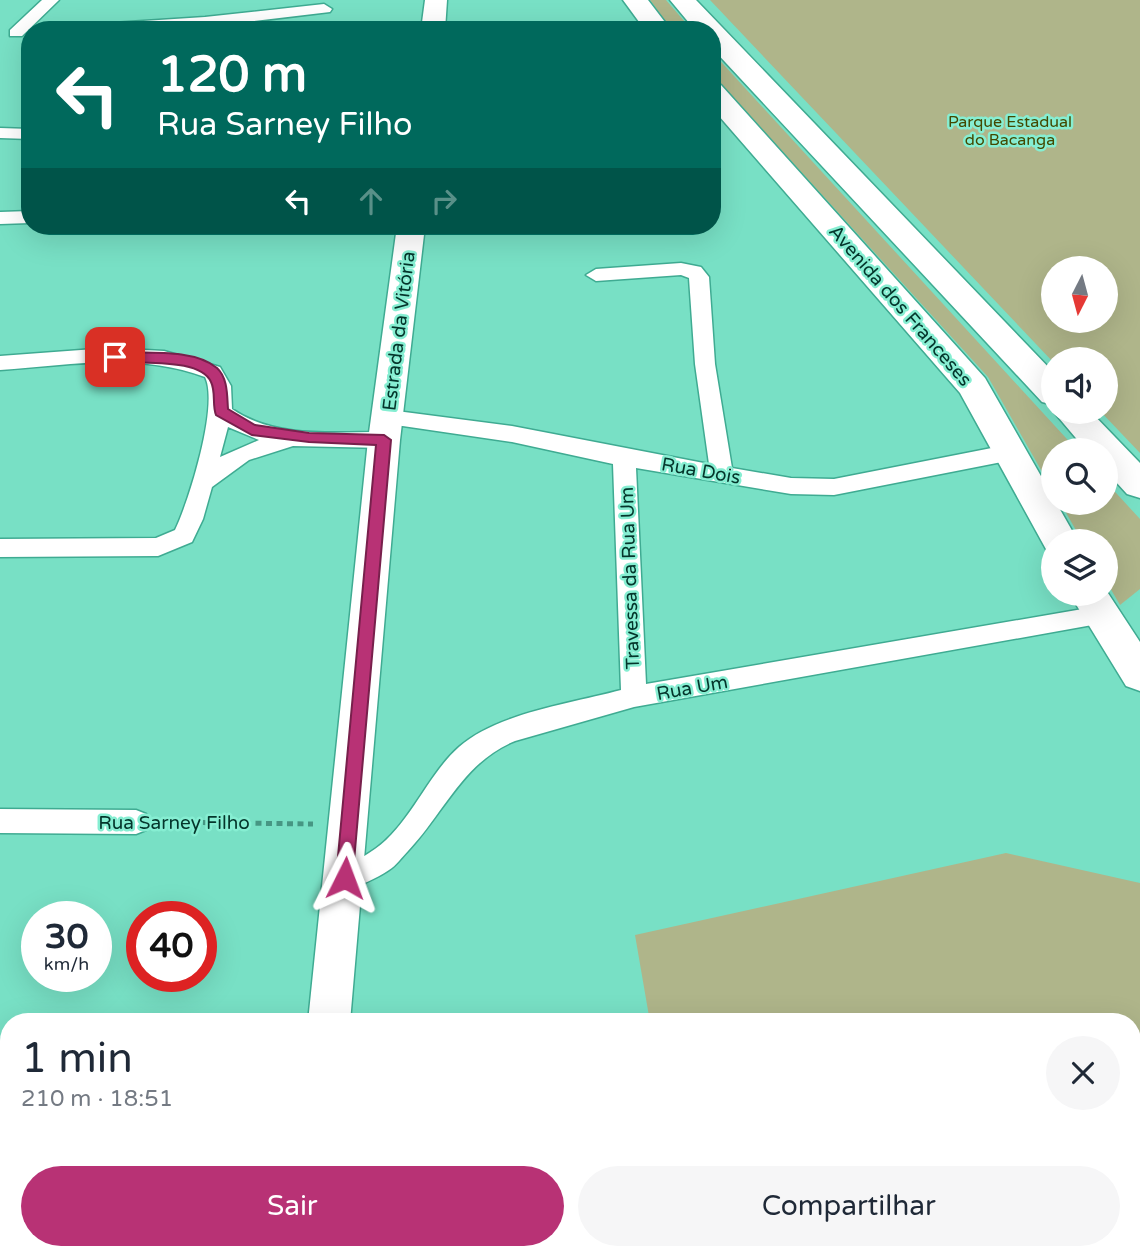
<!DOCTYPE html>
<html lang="pt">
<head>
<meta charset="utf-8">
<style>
  body { margin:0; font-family:"Varela Round",sans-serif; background:#f6f6f7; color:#1f2937; height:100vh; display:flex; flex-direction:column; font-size:26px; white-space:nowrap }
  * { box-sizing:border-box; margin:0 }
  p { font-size:23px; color:#747a83 }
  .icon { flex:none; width:38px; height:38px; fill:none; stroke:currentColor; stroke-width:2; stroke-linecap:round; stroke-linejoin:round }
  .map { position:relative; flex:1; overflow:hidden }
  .side { position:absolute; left:0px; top:1013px; width:1141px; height:247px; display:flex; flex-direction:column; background:#fff; border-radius:28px 28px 0 0; box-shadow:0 7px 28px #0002 }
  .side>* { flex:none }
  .hud { position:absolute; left:21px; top:21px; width:700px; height:214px; border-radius:28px; box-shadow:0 7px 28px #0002; background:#00695c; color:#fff; overflow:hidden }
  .needle { width:46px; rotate:186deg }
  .fabs { position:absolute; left:1041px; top:256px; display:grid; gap:14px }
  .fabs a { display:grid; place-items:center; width:77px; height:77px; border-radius:50%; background:#fff; box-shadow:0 7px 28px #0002; font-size:35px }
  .speed { position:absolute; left:21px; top:901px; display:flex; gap:14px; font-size:35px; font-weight:700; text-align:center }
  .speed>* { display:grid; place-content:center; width:91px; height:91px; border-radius:50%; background:#fff; box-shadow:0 7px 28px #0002; line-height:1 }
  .speed small { font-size:18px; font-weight:400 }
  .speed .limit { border:10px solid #d22; background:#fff; color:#111 }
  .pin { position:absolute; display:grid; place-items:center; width:60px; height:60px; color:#fff; margin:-30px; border-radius:14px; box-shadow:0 4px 10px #0006 }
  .me { position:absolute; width:77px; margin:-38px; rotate:3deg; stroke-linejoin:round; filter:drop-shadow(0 0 5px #0008) }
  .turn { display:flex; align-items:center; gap:24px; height:147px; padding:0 21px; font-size:32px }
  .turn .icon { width:91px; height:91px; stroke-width:2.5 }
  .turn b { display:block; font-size:49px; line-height:60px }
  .lanes { display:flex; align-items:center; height:66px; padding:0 21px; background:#0003; justify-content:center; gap:35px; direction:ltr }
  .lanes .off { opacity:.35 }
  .round { display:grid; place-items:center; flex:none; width:74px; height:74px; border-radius:37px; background:#f6f6f7 }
  .overview { display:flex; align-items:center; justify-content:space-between; height:119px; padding:0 21px }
  h1 { font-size:42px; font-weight:600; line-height:52px }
  .button { display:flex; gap:14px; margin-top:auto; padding:14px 21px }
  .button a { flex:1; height:80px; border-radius:42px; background:#b83275; color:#fff; font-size:28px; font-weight:600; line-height:80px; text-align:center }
  .button a+a { background:#f6f6f7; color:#1f2937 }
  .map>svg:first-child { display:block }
  .green { fill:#afb58a; fill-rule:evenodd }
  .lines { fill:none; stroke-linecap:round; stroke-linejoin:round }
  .street-casing { stroke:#3fab92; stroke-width:3 }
  .secondary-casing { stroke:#3fab92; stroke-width:3 }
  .primary-casing { stroke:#3fab92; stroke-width:3 }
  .path { stroke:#469683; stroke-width:5; stroke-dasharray:6 4.5; stroke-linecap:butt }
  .street { fill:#fff; fill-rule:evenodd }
  .secondary { fill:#fff; fill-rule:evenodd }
  .primary { fill:#fff; fill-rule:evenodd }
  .route { fill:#b83275; stroke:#78204c; stroke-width:2 }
  .labels { text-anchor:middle; stroke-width:5; stroke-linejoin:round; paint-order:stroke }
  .far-park-label { font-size:16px; fill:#434800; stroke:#86eed2 }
  .street-label { font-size:19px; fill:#04352b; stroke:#86eed2 }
</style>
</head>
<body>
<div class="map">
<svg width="1140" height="1259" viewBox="0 0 1140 1259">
  <rect width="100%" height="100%" fill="#78e0c5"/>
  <path class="green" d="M650,0h16l26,30h-20z
    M710,0h430v453l-40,-42h6v-52h-52l-1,3zM1054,268h52v52h-52z
    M712,52l365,398h-23l-1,41 -65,-114 -276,-303z
    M1106,482l34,37v70l-20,16 -14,-24v-40h-24l-22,-39h46z
    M1006,853l134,30v376h-449l-2,-8h443v-229h-482l-15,-87z"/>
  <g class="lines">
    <g class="street-casing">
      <path id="street" d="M42,0h17l-37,36h-12v-6z
        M324,4l8,5 -2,3 -125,15 -131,3 8,-5 123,-8z
        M0,128l30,1v10l-30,-1z
        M30,211v12l-30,1v-12z
        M681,263l20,4 8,10 6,87 17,104 59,10 43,1 178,-35 8,2 3,6 -3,6 -8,2 -178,35 -43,-1 -155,-26 10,216 454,-78 9,2 3,7 -3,7 -475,85 -119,34c-52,21 -71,72 -107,110 -6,6 -12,15 -19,19 -13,9 -29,15 -44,21l-10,-4 -4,-9 4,-9c11,-5 24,-9 34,-16 39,-23 57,-77 90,-106 38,-34 114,-44 162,-57l-8,-226 -101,-22 -123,-18 -8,-2 -3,-5 3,-5 8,-2 123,16 197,38 -14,-100 -6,-86 -8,-3 -85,6 -10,-6 10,-6z
        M108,348l56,3 56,16 11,19 1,23c44,30 101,23 152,23l8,3 3,5 -3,5 -8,3 -91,-2 -44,14 -37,27 -9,32 -11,23 -34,14 -158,1v-18l156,-1 19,-8c14,-29 44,-125 30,-153 -66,-25 -137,-12 -205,-7v-14zM228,427l31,13 -39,17z
        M0,809l136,1 10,4 4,8 -4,8 -10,4 -136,-1z
        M0,1110l9,4v35l-9,-4z
        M9,1198v53h10l-1,8h-18v-58z"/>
    </g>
    <g class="secondary-casing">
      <path id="secondary" d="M425,0h22l-2,30h-24z
        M397,226h28l-25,214 -50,582h-42l60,-582z
        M282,1251h48l-1,8h-48z"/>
    </g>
    <g class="primary-casing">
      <path id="primary" d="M623,0h25l23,30h-26z
        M670,0h26l358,373v32l-12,-3 -330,-354v-18h-17z
        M712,83l9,2 264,293 93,163h-24v12l-7,-2 -87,-158 -248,-285z
        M1053,411h37l50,52v35l-13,-4 -21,-23v-21h-20z
        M1106,590l34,52v49l-14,-5 -57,-93h37z"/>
    </g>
    <path class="path" d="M161,822l152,2"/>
    <use href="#street" class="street"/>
    <use href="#secondary" class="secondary"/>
    <use href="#primary" class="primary"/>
  </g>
  <path class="route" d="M115,352c30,2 78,-4 102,16 11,10 10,28 11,41l27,16 54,8 75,2 7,5 -39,444h-13l-3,-6 40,-433 -67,-3 -57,-7 -36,-20c-4,-10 0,-23 -5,-33 -12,-26 -76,-16 -101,-22l-2,-3z"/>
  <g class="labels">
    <g class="far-park-label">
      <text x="1010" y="127">Parque Estadual<tspan x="1010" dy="18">do Bacanga</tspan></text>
    </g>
    <g class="street-label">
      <text transform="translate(901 305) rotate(49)" y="7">Avenida dos Franceses</text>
      <text transform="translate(398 331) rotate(-83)" y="7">Estrada da Vitória</text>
      <text transform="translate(701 470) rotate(10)" y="7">Rua Dois</text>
      <text transform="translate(629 578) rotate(-92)" y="7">Travessa da Rua Um</text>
      <text transform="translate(692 687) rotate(-10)" y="7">Rua Um</text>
      <text x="174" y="829">Rua Sarney Filho</text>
    </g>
  </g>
</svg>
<div class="fabs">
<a><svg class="needle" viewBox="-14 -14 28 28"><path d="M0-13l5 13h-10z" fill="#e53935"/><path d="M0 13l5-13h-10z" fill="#747a83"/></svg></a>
<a><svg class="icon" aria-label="sound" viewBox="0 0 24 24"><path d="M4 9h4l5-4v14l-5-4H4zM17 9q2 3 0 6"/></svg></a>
<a><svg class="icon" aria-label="search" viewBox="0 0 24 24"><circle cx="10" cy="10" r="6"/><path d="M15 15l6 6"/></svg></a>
<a><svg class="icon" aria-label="layers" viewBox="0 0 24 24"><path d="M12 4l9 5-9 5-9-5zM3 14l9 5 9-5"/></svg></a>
</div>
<div class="speed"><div>30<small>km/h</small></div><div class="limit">40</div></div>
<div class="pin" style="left:115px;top:357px;background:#d93025"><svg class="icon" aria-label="arrive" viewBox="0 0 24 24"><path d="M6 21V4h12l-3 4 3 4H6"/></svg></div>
<svg class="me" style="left:345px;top:878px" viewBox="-20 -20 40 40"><path d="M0-17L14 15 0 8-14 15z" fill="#b83275" stroke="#fff" stroke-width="4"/></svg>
<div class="hud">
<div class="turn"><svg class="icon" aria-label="left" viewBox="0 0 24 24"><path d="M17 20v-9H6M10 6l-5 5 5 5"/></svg><div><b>120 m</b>Rua Sarney Filho</div></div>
<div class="lanes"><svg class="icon" aria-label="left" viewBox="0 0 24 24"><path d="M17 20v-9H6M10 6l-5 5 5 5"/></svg><svg class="icon off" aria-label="ahead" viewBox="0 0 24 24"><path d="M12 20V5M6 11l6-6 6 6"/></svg><svg class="icon off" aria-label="right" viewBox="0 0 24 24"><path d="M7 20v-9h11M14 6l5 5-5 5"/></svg></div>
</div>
<section class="side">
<div class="overview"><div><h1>1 min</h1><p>210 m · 18:51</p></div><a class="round"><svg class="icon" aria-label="close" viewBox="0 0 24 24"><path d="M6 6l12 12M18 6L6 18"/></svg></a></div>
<div class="button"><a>Sair</a><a>Compartilhar</a></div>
</section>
</div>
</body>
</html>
